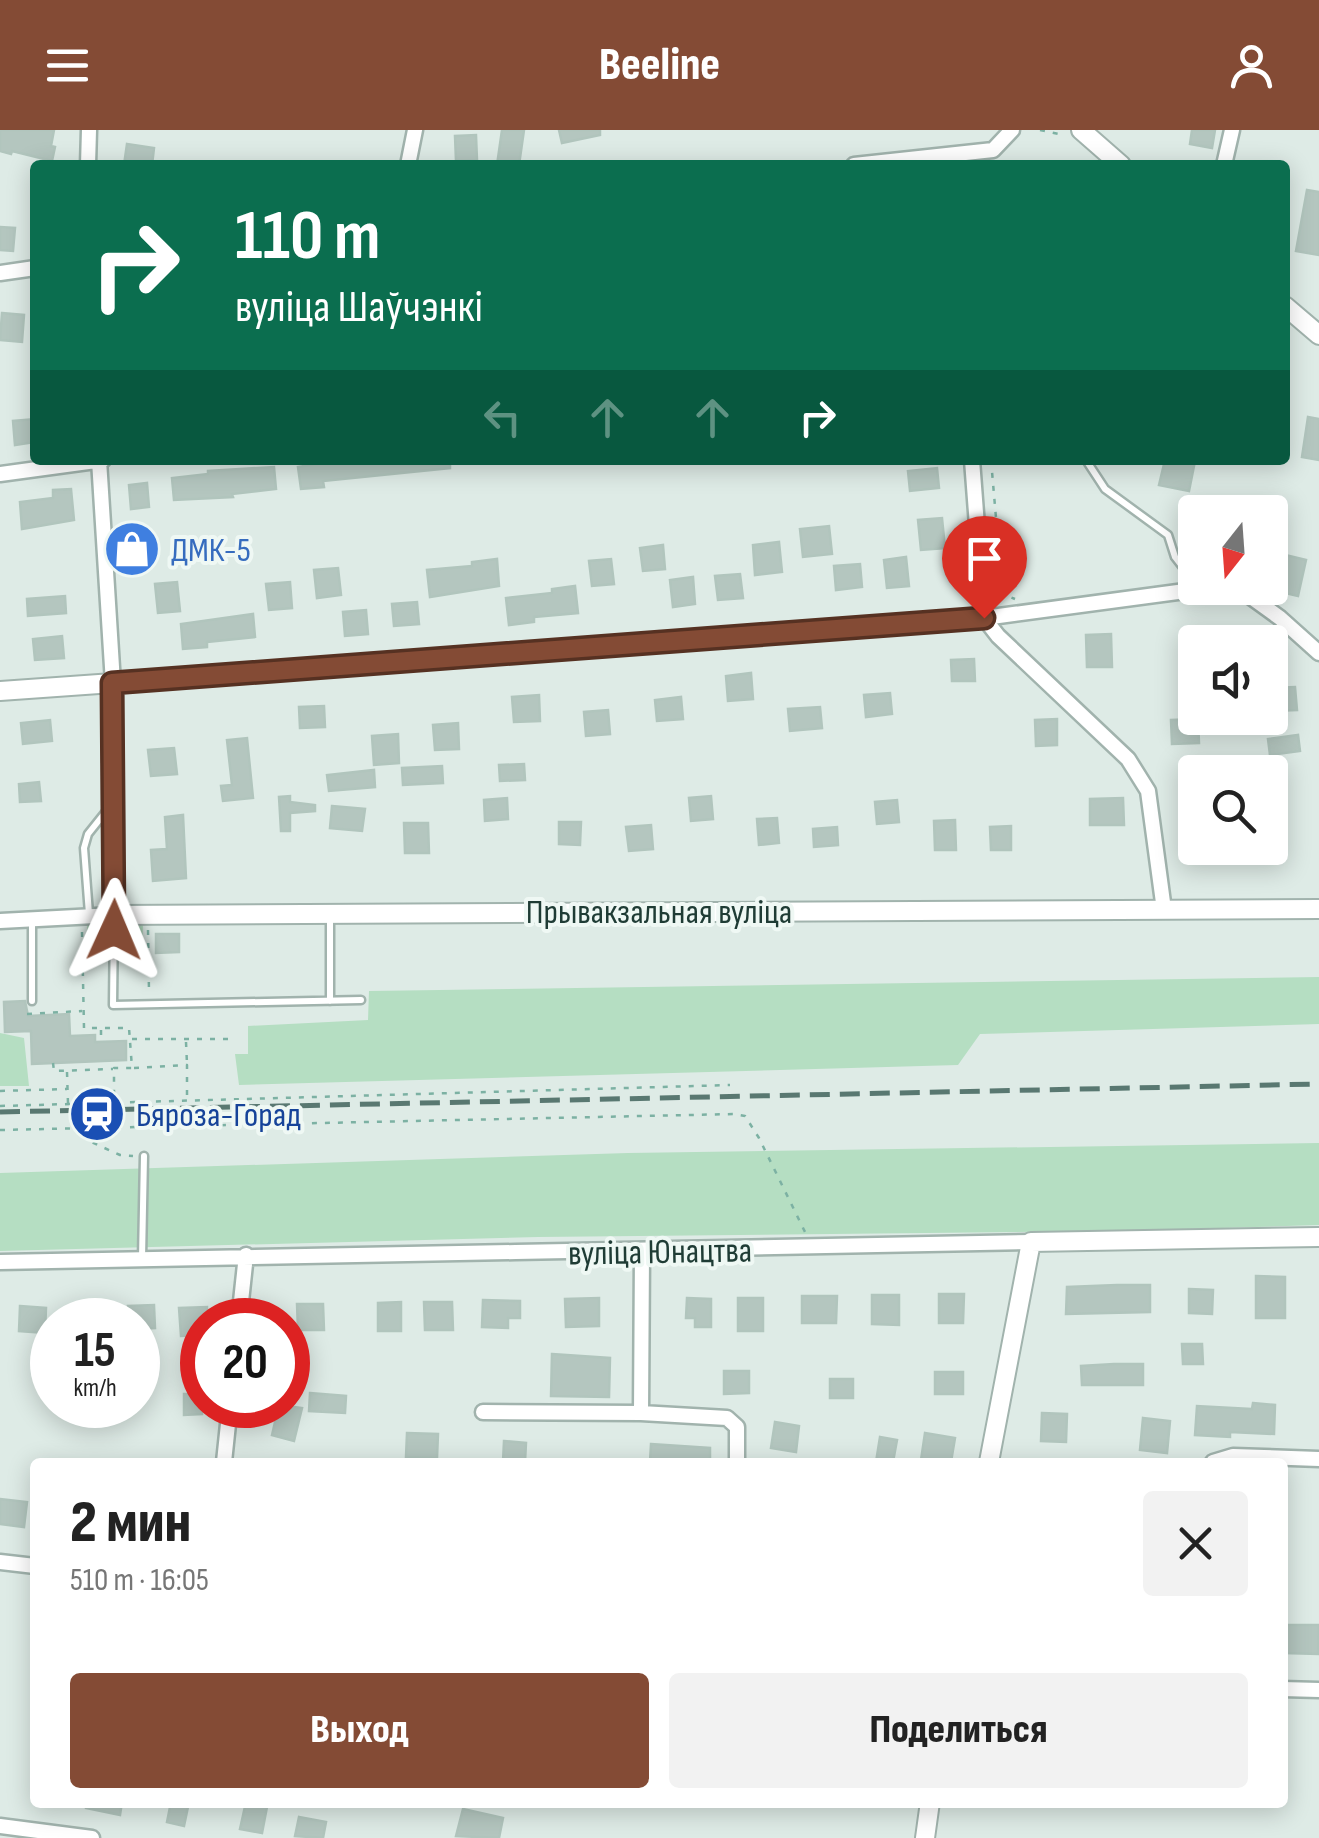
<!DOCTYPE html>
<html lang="ru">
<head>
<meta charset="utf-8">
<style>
  body { margin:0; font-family:"Sofia Sans Condensed",sans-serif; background:#f2f2f2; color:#222; height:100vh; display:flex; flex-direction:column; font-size:38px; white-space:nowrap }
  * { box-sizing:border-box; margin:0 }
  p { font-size:32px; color:#767676 }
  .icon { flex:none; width:55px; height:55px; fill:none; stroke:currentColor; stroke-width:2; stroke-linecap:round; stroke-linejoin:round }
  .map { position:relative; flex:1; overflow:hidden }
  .side { position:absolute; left:30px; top:1328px; width:1258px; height:350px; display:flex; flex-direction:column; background:#fff; border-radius:10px; box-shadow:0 5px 25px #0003 }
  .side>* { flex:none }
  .banner { position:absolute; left:30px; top:30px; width:1260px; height:305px; border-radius:10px; box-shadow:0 5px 25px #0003; background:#0b6e4f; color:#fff; overflow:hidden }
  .needle { width:65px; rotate:197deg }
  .controls { position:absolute; left:1178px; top:365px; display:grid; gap:20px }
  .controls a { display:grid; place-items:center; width:110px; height:110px; border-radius:10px; background:#fff; box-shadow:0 5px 25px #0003; font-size:50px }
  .speed { position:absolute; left:30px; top:1168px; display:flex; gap:20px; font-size:50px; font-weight:700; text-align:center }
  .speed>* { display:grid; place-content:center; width:130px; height:130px; border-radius:50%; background:#fff; box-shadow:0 5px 25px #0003; line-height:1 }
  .speed small { font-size:25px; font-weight:400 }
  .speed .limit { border:15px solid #d22; background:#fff; color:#111 }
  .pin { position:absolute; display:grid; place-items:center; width:85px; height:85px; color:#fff; margin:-102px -42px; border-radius:50% 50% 50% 0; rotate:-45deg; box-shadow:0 0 10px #0007 }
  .pin .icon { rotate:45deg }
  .me { position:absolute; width:110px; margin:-55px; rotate:1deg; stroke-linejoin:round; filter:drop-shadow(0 0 8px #0008) }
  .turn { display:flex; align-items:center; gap:35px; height:210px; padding:0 40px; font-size:45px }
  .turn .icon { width:130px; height:130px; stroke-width:2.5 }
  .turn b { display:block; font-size:70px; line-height:85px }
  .lanes { display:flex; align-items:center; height:95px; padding:0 40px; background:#0003; justify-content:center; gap:50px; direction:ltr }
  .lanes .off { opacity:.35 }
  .round { display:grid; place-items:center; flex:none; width:105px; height:105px; border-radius:10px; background:#f2f2f2 }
  .head { display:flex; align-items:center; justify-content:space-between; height:170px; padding:0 40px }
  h1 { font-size:60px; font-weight:800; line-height:75px }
  .cta { display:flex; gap:20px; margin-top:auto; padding:20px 40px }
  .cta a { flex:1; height:115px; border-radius:10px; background:#844b35; color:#fff; font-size:40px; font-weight:800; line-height:115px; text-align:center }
  .cta a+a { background:#f2f2f2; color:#222 }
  header { display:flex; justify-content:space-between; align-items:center; height:130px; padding:0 40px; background:#844b35; color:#fff; font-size:45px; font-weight:800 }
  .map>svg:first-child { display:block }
  .green { fill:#b5dec2 }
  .building { fill:#b4c6bf; stroke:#b1c5bd; stroke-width:2.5 }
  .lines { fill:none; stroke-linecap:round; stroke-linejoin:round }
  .service-casing { stroke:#a1b3ad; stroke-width:11 }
  .minor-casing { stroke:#a1b3ad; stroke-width:19 }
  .tertiary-casing { stroke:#a1b3ad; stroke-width:22 }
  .path { stroke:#7cb1a3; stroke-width:2.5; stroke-dasharray:5 8; stroke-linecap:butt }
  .service { stroke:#fff; stroke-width:6 }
  .minor { stroke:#fff; stroke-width:14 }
  .tertiary { stroke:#fff; stroke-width:18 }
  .rail { stroke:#597871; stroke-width:5; stroke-dasharray:20 10; stroke-linecap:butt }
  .route-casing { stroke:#563122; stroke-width:25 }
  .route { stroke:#844b35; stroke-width:18 }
  .labels { text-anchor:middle; stroke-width:8; stroke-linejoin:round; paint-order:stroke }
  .shop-label { font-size:35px; fill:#366cbe; stroke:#eff8f4; text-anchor:start }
  .street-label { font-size:35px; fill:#1f3c35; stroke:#eff8f4 }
  .transit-label { font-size:35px; fill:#164399; stroke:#eff8f4; text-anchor:start }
</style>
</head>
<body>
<header><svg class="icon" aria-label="menu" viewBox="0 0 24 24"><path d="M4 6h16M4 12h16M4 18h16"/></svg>Beeline<svg class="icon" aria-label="person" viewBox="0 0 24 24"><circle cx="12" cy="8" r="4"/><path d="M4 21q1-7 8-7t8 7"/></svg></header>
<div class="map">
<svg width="1319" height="1708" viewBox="0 0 1319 1708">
  <rect width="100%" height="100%" fill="#deebe6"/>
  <path class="green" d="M87,793l20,4c3,18 3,36 -19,37z
    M143,793l-1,36 -16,-2 -8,-11 4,-19z
    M1319,847v47l-339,10 -22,31 -719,20 -4,-31h13v-28l120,-6 1,-29z
    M0,903l24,5 5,48h-29z
    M1319,1013v82l-198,6 -583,6 -538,14v-78l628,-20z"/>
  <path class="building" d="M0,0h54l-3,16 4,1 -3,14 -40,-10 -1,3 -11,-3z
    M502,0h22l-5,35h-22z
    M559,0h41v5l-38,8z
    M1192,0h23l-3,18 -22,-4z
    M476,5l1,25 -21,1 -1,-25z
    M127,14l27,4 -2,17h-28z
    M1307,60l12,2v63l-23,-4z
    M0,97l15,1 -2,23 -13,-1z
    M2,183l22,2 -2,27 -22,-2z
    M1308,287l11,2v41l-17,-3z
    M35,289v23l-20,3 -2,-24z
    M340,330h110v8l-127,13 1,6 -23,2 -3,-22z
    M1165,330l30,1 -6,30 -30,-6z
    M274,337l2,22 -44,5 1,3 -59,3 -2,-22 36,-4v-3z
    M937,338l2,20 -29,3 -2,-20z
    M147,353l2,24 -18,2 -2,-24z
    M71,359l3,31 -52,9 -2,-27 33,-4v-8z
    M942,388l3,30 -24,2 -3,-30z
    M829,396l3,28 -29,3 -3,-28z
    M140,409l2,18 -19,1 -1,-18z
    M779,412l3,30 -27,3 -2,-30z
    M663,415l2,24 -22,2 -3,-23z
    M1277,423l29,7 -8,36 -30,-7z
    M906,427l3,29 -22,2 -3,-28z
    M497,429l2,27 -69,11 -3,-27 45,-4v-4z
    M611,429l3,25 -22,2 -3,-25z
    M860,434l2,23 -26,3 -2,-24z
    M338,438l3,27 -24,3 -3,-28z
    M740,444l3,24 -25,2 -3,-24z
    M693,447l2,27 -22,3 -3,-27z
    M177,452l3,29 -22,2 -3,-29z
    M290,452l2,26 -23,2 -3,-26z
    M575,456l3,27 -44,4v5l-25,3 -3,-27 46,-5v-4z
    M65,466l1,17 -38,3 -1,-17z
    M417,472l2,22 -25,2 -2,-22z
    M366,480l2,24 -23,2 -2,-24z
    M253,484l2,23 -48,5v5l-24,2 -2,-25z
    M1226,499l1,13h-27l-1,-11z
    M1111,504l1,33h-25l-1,-32z
    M62,506l2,22 -29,2 -2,-21z
    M974,529l1,22h-23l-1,-21z
    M751,543l2,26 -25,2 -2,-25z
    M1295,557l2,23 -25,1 -1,-23z
    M890,563l2,21 -26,3 -2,-22z
    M539,565l1,26 -26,1 -2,-25z
    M681,567l2,22 -26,2 -2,-21z
    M324,576l1,21 -25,1 -1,-21z
    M820,577l2,21 -32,3 -2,-22z
    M608,580l2,24 -24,2 -2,-24z
    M1057,589v26l-21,1 -1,-26z
    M1198,589l1,24 -27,1 -1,-24z
    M50,590l2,21 -29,3 -2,-21z
    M458,593l1,26 -24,1 -2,-25z
    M398,604l1,29 -25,2 -2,-29z
    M1298,605l2,16 -30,4 -2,-16z
    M247,608l6,60 -30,3 -2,-15 11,-1 -5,-45z
    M174,618l3,26 -26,2 -3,-26z
    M524,634l1,16 -25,1 -1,-16z
    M442,636l1,17 -40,2 -1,-17z
    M374,640l1,17 -46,4 -2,-16z
    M39,652l2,19 -21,1 -1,-18z
    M290,666v6l25,3v6l-25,2v18h-9l-2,-34z
    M711,666l2,23 -22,2 -2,-23z
    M507,668l1,21 -23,2 -1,-21z
    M1123,668l1,27h-34v-26z
    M897,670l2,22 -22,2 -2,-22z
    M332,676l33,3 -3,22 -32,-3z
    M183,685l3,63 -33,3 -2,-31 16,-1 -2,-32z
    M777,688l2,25 -20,2 -2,-26z
    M955,690l1,30h-21l-1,-29z
    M559,692h22l-1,23 -21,-1z
    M404,693h24l1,30h-24z
    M651,695l2,24 -24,2 -3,-24z
    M1011,696v24h-20l-1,-23z
    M837,697l1,18 -24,2 -1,-18z
    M156,804h23v18l-23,1z
    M25,871l3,15 41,-2 1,22 25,-1v7l31,-1v19l-94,4 -1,-33 -26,1 -1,-30z
    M1256,1146l29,1v41h-29z
    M1117,1155h33v27l-84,2 1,-27z
    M1189,1159l24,1 -1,24 -23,-1z
    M939,1164h25l-1,29h-24z
    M872,1165h27v30l-27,-1z
    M802,1166h35l-1,27h-34z
    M599,1168v28l-33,1 -1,-28z
    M687,1168l24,1v28h-16v-9h-9z
    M738,1168h25v33h-25z
    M483,1170l37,1v17h-12v10l-26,-1z
    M401,1172v29h-23v-28z
    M424,1172h28l1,28h-28z
    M297,1174h26l1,26h-26z
    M154,1175l1,23 -17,1v-9h-9l-1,-14z
    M20,1176l26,2 -1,25 -26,-2z
    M80,1177l37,7v6h-39z
    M207,1177v13h-5v15l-21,1 -2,-28z
    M1182,1214h20l1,20h-20z
    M552,1224l58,4 -1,39 -58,-1z
    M1114,1234h29v21h-61l-1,-19z
    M724,1241h25v22l-25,1z
    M935,1242h28v22h-28z
    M830,1249h23v19h-23z
    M310,1263l36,3 -1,17 -36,-2z
    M184,1264h17l1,20 -18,1z
    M1253,1273l22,2 -1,29 -44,-2v5l-35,-2 2,-29 55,3z
    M279,1275l23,3 -8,33 -22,-6z
    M1042,1283l25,1 -1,28 -25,-1z
    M1143,1288l27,3 -3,32 -27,-3z
    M775,1292l24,4 -3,26 -25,-4z
    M407,1303l31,1 -1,24 -31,-1z
    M925,1303l30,5 -4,24 -30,-2z
    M880,1307l17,3 -4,22h-17z
    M504,1311l22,2 -1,19h-22z
    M651,1314l59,4v14h-60z
    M0,1369l27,3 -3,25 -24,-3z
    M1284,1495h35l-1,29 -34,-1z
    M86,1672h36l-2,13 -34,-7z
    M171,1672h18l-5,24 -17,-4z
    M246,1672l21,5 -5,26 -22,-4z
    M463,1679l40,9 -4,20 -43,-2z
    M299,1687l27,5 -3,16 -28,-2z"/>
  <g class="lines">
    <g class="service-casing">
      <path id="service" d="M1086,330l19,29 63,46 7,22 20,26
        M89,784l-5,-66 4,-14 20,-25
        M114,790l-1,85 248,-5
        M32,791v80
        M330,871v-82
        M142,1128l2,-102"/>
    </g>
    <g class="minor-casing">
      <path id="minor" d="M88,35l1,-35
        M408,35l7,-35
        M854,35l139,-15 19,-20
        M1224,35l8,-35
        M0,143l35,-5
        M99,330l14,223 871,-65 216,-29h40l40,29 39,35
        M972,330l12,158 14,18 130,123 20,32 16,119
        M0,344l103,-14
        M0,791l114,-6
        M0,1132c344,-9 687,-11 1031,-20
        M239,1190l7,-65
        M483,1282l158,1 1,-161
        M641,1283l86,5 10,9v35
        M224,1332l6,-57
        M1213,1332l20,-6 86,3
        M0,1432l35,4
        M1282,1559l37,1
        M0,1696l92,12"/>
    </g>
    <g class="tertiary-casing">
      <path id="tertiary" d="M1081,0l40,35
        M1285,176l34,29
        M0,561l113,-8 1,232 1205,-6
        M989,1332l42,-220 288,-5
        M925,1708l5,-36"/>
    </g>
    <path class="path" d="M1040,0l24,5
      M991,330l11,127 3,8 10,4
      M148,800l1,62
      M82,802l2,96h45l3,40h-18v34
      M27,884l55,-3
      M101,900v12
      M132,909h103
      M186,912l1,22
      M53,933l1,8 59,-2
      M134,938l53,-3v34
      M67,942l1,32
      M0,961l67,-2
      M0,976l730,-21
      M88,976l1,35 31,14 13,1
      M0,1000l734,-16 11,2 14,22 47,96"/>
    <use href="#service" class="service"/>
    <use href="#minor" class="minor"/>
    <use href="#tertiary" class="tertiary"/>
    <path class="rail" d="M0,982l1319,-28"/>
  </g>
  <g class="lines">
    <g class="route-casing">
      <path id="route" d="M114,800l-2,-247 872,-65"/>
    </g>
    <use href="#route" class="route"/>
  </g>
  <defs>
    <g id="shop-disc" transform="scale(2.875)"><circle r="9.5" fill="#3f7fe0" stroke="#eff8f4"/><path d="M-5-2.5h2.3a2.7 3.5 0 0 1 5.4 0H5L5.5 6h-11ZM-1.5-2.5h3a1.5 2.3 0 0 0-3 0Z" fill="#fff"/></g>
    <g id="station-disc" transform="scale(2.875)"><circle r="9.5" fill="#1a4fb4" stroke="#eff8f4"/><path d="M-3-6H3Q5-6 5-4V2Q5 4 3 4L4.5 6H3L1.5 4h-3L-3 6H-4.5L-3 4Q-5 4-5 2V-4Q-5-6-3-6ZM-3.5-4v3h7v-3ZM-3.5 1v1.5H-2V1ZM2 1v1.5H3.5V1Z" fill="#fff"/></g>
  </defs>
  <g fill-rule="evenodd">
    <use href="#shop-disc" x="132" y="419"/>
    <use href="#station-disc" x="97" y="984"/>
  </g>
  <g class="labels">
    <g class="shop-label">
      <text x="171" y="431">ДМК-5</text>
    </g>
    <g class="street-label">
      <text x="659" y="793">Прывакзальная вуліца</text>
      <text transform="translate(660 1121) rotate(-1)" y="12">вуліца Юнацтва</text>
    </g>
    <g class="transit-label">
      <text x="136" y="996">Бяроза-Горад</text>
    </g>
  </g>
</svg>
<div class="controls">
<a><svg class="needle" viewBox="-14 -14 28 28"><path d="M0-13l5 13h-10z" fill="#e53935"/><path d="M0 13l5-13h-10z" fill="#767676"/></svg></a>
<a><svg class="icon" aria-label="sound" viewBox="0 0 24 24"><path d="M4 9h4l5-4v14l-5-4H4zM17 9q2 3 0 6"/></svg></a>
<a><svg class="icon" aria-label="search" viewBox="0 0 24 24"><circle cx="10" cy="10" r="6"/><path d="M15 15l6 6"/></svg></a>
</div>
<div class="speed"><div>15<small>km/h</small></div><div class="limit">20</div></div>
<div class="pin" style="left:984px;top:488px;background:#d93025"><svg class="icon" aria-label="arrive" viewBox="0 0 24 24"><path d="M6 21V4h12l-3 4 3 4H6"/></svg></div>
<svg class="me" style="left:114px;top:800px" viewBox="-20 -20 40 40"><path d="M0-17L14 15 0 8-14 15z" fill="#844b35" stroke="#fff" stroke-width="4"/></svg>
<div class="banner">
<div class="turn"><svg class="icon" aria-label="right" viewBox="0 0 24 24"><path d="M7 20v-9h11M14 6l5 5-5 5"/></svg><div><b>110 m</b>вуліца Шаўчэнкі</div></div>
<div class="lanes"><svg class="icon off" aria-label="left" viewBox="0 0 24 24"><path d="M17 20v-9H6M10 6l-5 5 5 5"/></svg><svg class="icon off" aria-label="ahead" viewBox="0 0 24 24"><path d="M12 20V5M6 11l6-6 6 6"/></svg><svg class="icon off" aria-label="ahead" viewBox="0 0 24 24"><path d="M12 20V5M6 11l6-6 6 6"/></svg><svg class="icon" aria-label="right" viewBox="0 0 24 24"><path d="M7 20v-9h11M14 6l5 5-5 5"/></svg></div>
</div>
<section class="side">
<div class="head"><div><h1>2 мин</h1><p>510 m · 16:05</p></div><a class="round"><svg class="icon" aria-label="close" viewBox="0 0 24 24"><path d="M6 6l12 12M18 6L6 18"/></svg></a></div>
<div class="cta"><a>Выход</a><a>Поделиться</a></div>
</section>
</div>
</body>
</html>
